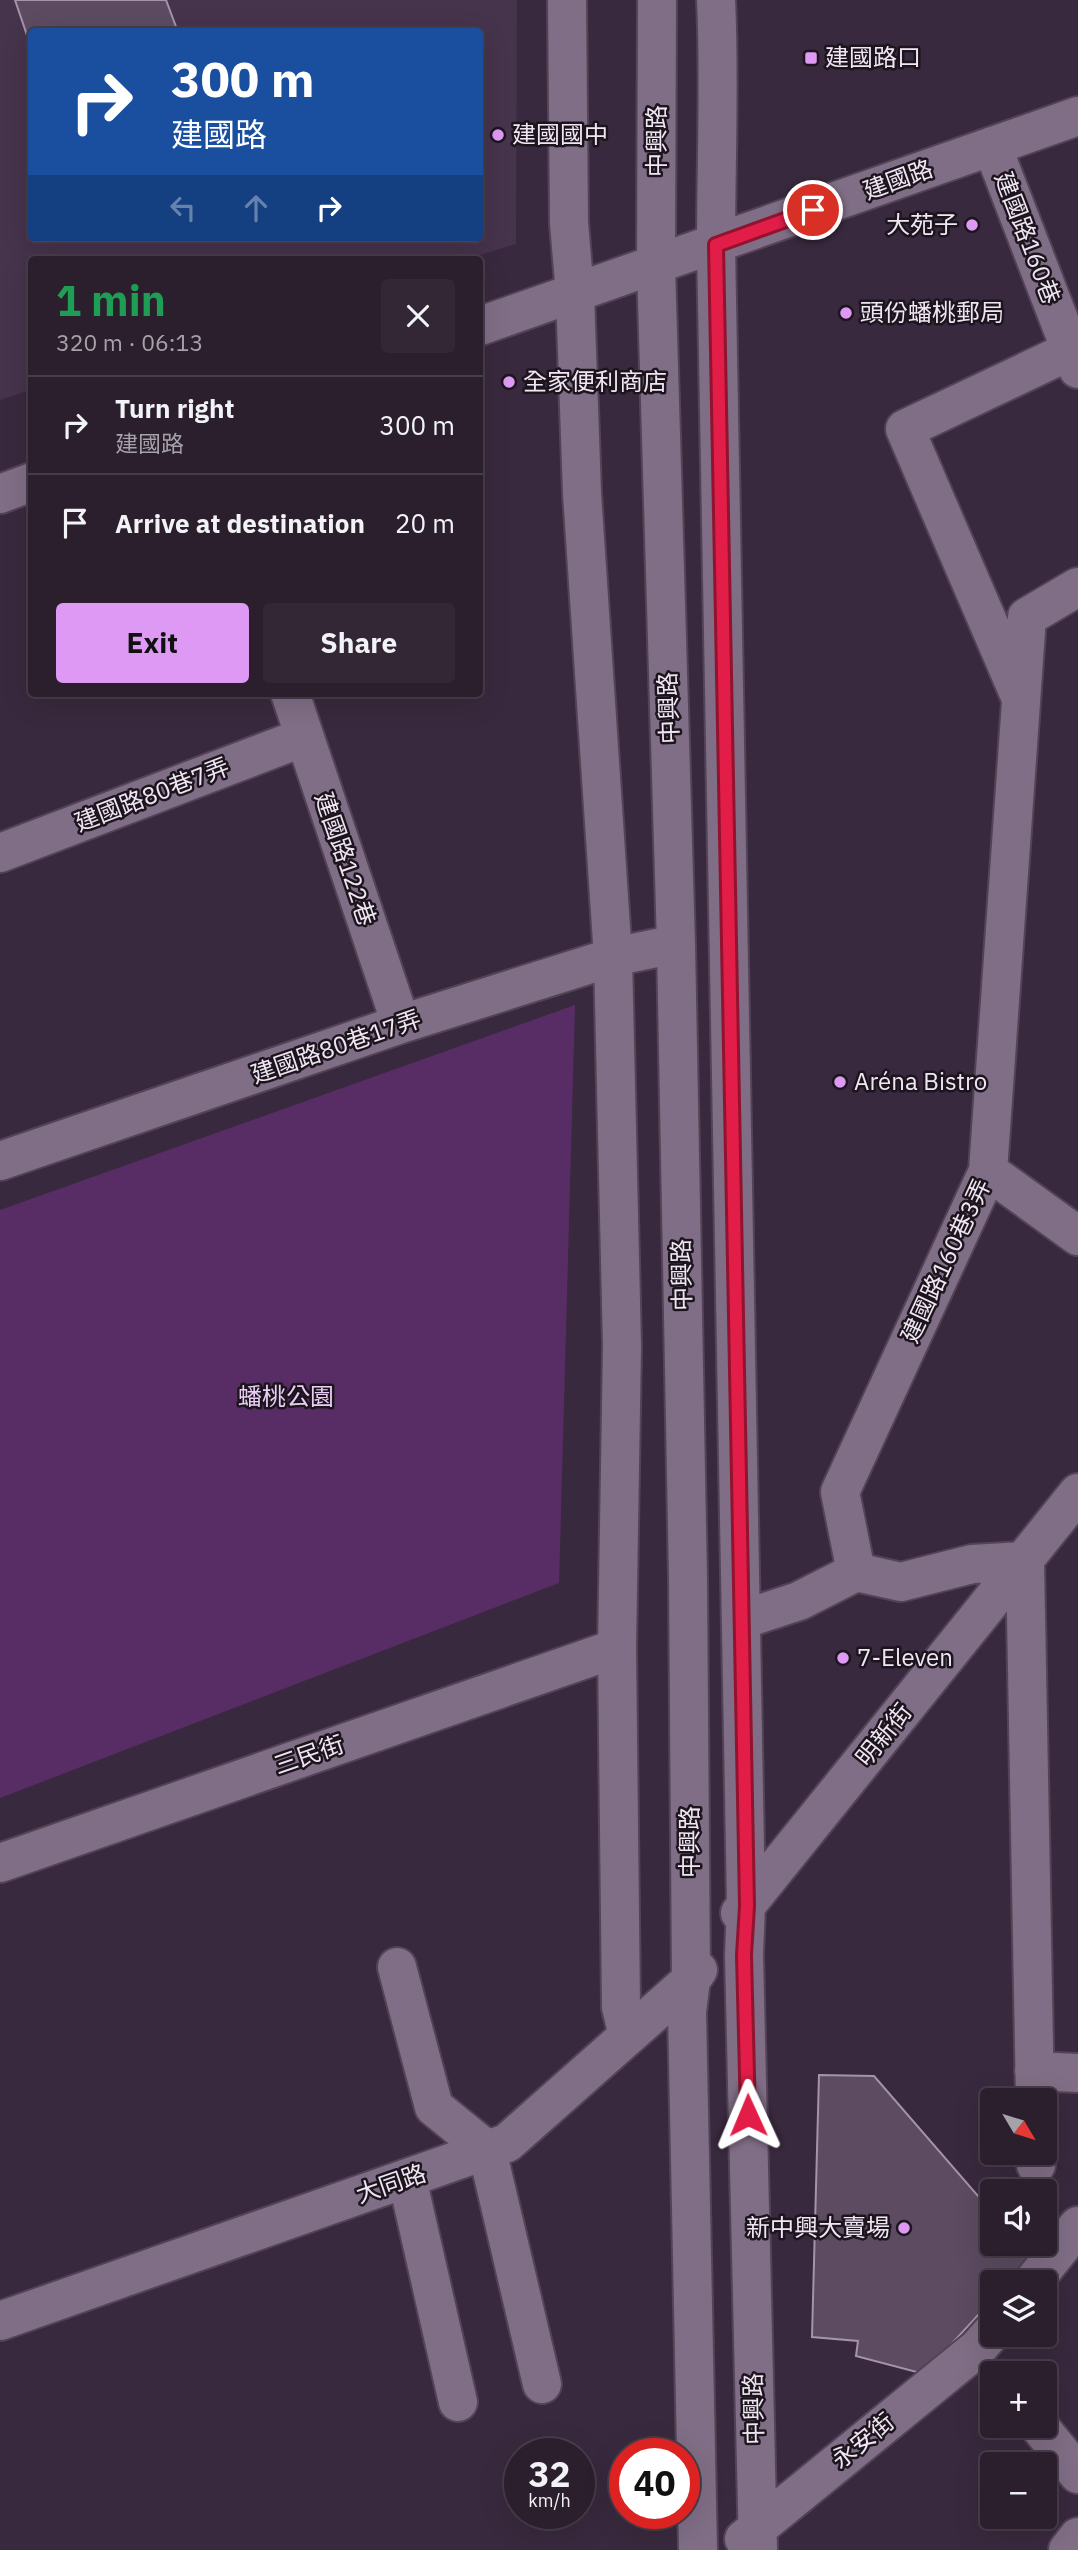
<!DOCTYPE html>
<html lang="en">
<head>
<meta charset="utf-8">
<style>
  body { margin:0; font-family:"IBM Plex Sans","Noto Sans TC",sans-serif; background:#332736; color:#f1f3f6; height:100vh; display:flex; flex-direction:column; font-size:26px; white-space:nowrap }
  * { box-sizing:border-box; margin:0 }
  p { font-size:23px; color:#a6a2aa }
  .icon { flex:none; width:38px; height:38px; fill:none; stroke:currentColor; stroke-width:2; stroke-linecap:round; stroke-linejoin:round }
  .map { position:relative; flex:1; overflow:hidden }
  .sheet { position:absolute; left:28px; top:256px; width:455px; height:441px; display:flex; flex-direction:column; background:#2b1f2e; border-radius:7px; box-shadow:0 7px 28px #0002,0 0 0 2px #473d4a }
  .sheet>* { flex:none }
  .hud { position:absolute; left:28px; top:28px; width:455px; height:214px; border-radius:7px; box-shadow:0 7px 28px #0002,0 0 0 2px #473d4a; background:#1a4fa0; color:#fff; overflow:hidden }
  .needle { width:46px; rotate:128deg }
  .buttons { position:absolute; left:980px; top:2088px; display:grid; gap:14px }
  .buttons a { display:grid; place-items:center; width:77px; height:77px; border-radius:7px; background:#2b1f2e; box-shadow:0 7px 28px #0002,0 0 0 2px #473d4a; font-size:35px }
  .speed { position:absolute; left:504px; top:2438px; display:flex; gap:14px; font-size:35px; font-weight:700; text-align:center }
  .speed>* { display:grid; place-content:center; width:91px; height:91px; border-radius:50%; background:#2b1f2e; box-shadow:0 7px 28px #0002,0 0 0 2px #473d4a; line-height:1 }
  .speed small { font-size:18px; font-weight:400 }
  .speed .limit { border:10px solid #d22; background:#fff; color:#111 }
  .pin { position:absolute; display:grid; place-items:center; width:60px; height:60px; color:#fff; margin:-30px; border:4px solid #fff; border-radius:50%; box-shadow:0 2px 7px #0007 }
  .me { position:absolute; width:77px; margin:-38px; rotate:359deg; stroke-linejoin:round; filter:drop-shadow(0 0 5px #0008) }
  .turn { display:flex; align-items:center; gap:24px; height:147px; padding:0 28px; font-size:32px }
  .turn .icon { width:91px; height:91px; stroke-width:2.5 }
  .turn b { display:block; font-size:49px; line-height:60px }
  .lanes { display:flex; align-items:center; height:66px; padding:0 28px; background:#0003; justify-content:center; gap:35px; direction:ltr }
  .lanes .off { opacity:.35 }
  .round { display:grid; place-items:center; flex:none; width:74px; height:74px; border-radius:7px; background:#332736 }
  .summary { display:flex; align-items:center; justify-content:space-between; height:119px; padding:0 28px }
  h1 { font-size:42px; font-weight:700; line-height:52px; color:#1e9e55 }
  .primary-button { display:flex; gap:14px; margin-top:auto; padding:14px 28px }
  .primary-button a { flex:1; height:80px; border-radius:7px; background:#dd99f3; color:#111; font-size:28px; font-weight:700; line-height:80px; text-align:center }
  .primary-button a+a { background:#332736; color:#f1f3f6 }
  ul { padding:0; list-style:none }
  li { display:flex; align-items:center; gap:21px; height:98px; padding:0 28px; border-top:2px solid #473d4a }
  li div { flex:1 }
  li b { display:block; font-size:26px }
  li em { font-style:normal }
  .map>svg:first-child { display:block }
  .built { fill:#46334c; fill-rule:evenodd }
  .green { fill:#582d66 }
  .building { fill:#5c4b61; stroke:#a592ab; stroke-width:2 }
  .lines { fill:none; stroke-linecap:round; stroke-linejoin:round }
  .minor-casing { stroke:#524456; stroke-width:42 }
  .minor { stroke:#806e86; stroke-width:38 }
  .route-casing { stroke:#92132f; stroke-width:18 }
  .route { stroke:#e11d48; stroke-width:12 }
  .poi-dot { fill:#dd99f3; stroke:#1c151e; stroke-width:2.5 }
  .labels { text-anchor:middle; stroke-width:5; stroke-linejoin:round; paint-order:stroke }
  .poi-label { font-size:24px; fill:#f0e6f3; stroke:#1c151e; text-anchor:start }
  .street-label { font-size:24px; fill:#f0e6f3; stroke:#1c151e }
  .park-label { font-size:24px; fill:#eacdf4; stroke:#1c151e }
</style>
</head>
<body>
<div class="map">
<svg width="1078" height="2550" viewBox="0 0 1078 2550">
  <rect width="100%" height="100%" fill="#39293e"/>
  <path class="built" d="M0,0h517l-1,244 -49,15h-435l-1,131 -31,10zM32,32h448v206h-448z"/>
  <path class="green" d="M575,1005l-16,578 -559,215v-588z"/>
  <path class="building" d="M15,0h151l12,32h-146v18z
    M819,2075l55,1 118,136v32h27l13,14 -23,24h-17v18l-68,74 -68,-18 2,-15 -46,-4z"/>
  <g class="lines">
    <g class="minor-casing">
      <path id="minor" d="M567,0l2,223 6,71 7,199 31,464 9,389 -5,302 4,359 7,29
        M657,0l-1,266 20,678 12,635 3,401 -4,32 11,538
        M716,0c4,81 0,163 0,245l30,1660 -2,50 14,595
        M992,146l86,223
        M480,326l598,-210
        M0,494l32,-12
        M290,693l111,331
        M1019,694l-114,-265 173,-82
        M0,853l304,-116
        M0,1161l401,-137 212,-67 63,-13
        M988,1171l90,65
        M856,1572l45,10 71,-18 53,-3 10,539
        M741,1620l58,-19 57,-29 -16,-80 148,-321 39,-554 51,-30
        M0,1863l617,-215
        M740,1913l338,-420
        M397,1967l37,140 53,43 55,234
        M1034,2071l44,2
        M1036,2152v13
        M407,2178l51,224
        M1033,2282l45,-56
        M0,2321l507,-178 184,-163 7,-10
        M1039,2426l39,48
        M744,2539l234,-191 14,-16
        M1068,2550l10,-13"/>
    </g>
    <use href="#minor" class="minor"/>
  </g>
  <g class="lines">
    <g class="route-casing">
      <path id="route" d="M748,2115l-4,-160 3,-49 -31,-1661 97,-35"/>
    </g>
    <use href="#route" class="route"/>
  </g>
  <g class="poi-dot">
    <rect x="804" y="51" width="14" height="14" rx="3.5"/>
    <circle cx="498" cy="135" r="7"/>
    <circle cx="972" cy="225" r="7"/>
    <circle cx="846" cy="313" r="7"/>
    <circle cx="509" cy="382" r="7"/>
    <circle cx="840" cy="1082" r="7"/>
    <circle cx="843" cy="1658" r="7"/>
    <circle cx="904" cy="2228" r="7"/>
  </g>
  <g class="labels">
    <g class="poi-label">
      <text x="825" y="66">建國路口</text>
      <text x="512" y="143">建國國中</text>
      <text x="958" y="233" text-anchor="end">大苑子</text>
      <text x="860" y="321">頭份蟠桃郵局</text>
      <text x="523" y="390">全家便利商店</text>
      <text x="854" y="1090">Aréna Bistro</text>
      <text x="857" y="1666">7-Eleven</text>
      <text x="890" y="2236" text-anchor="end">新中興大賣場</text>
    </g>
    <g class="street-label">
      <text transform="translate(657 141) rotate(-90)" y="8">中興路</text>
      <text transform="translate(898 180) rotate(-20)" y="8">建國路</text>
      <text transform="translate(1027 238) rotate(69)" y="8">建國路160巷</text>
      <text transform="translate(669 708) rotate(-92)" y="8">中興路</text>
      <text transform="translate(152 795) rotate(-21)" y="8">建國路80巷7弄</text>
      <text transform="translate(345 859) rotate(71)" y="8">建國路122巷</text>
      <text transform="translate(336 1047) rotate(-19)" y="8">建國路80巷17弄</text>
      <text transform="translate(946 1261) rotate(-65)" y="8">建國路160巷3弄</text>
      <text transform="translate(682 1275) rotate(-91)" y="8">中興路</text>
      <text transform="translate(884 1735) rotate(-51)" y="8">明新街</text>
      <text transform="translate(309 1755) rotate(-19)" y="8">三民街</text>
      <text transform="translate(690 1842) rotate(-90)" y="8">中興路</text>
      <text transform="translate(391 2184) rotate(-19)" y="8">大同路</text>
      <text transform="translate(754 2409) rotate(-91)" y="8">中興路</text>
      <text transform="translate(863 2441) rotate(-39)" y="8">永安街</text>
    </g>
    <g class="park-label">
      <text x="286" y="1405">蟠桃公園</text>
    </g>
  </g>
</svg>
<div class="buttons">
<a><svg class="needle" viewBox="-14 -14 28 28"><path d="M0-13l5 13h-10z" fill="#e53935"/><path d="M0 13l5-13h-10z" fill="#a6a2aa"/></svg></a>
<a><svg class="icon" aria-label="sound" viewBox="0 0 24 24"><path d="M4 9h4l5-4v14l-5-4H4zM17 9q2 3 0 6"/></svg></a>
<a><svg class="icon" aria-label="layers" viewBox="0 0 24 24"><path d="M12 4l9 5-9 5-9-5zM3 14l9 5 9-5"/></svg></a>
<a>+</a>
<a>−</a>
</div>
<div class="speed"><div>32<small>km/h</small></div><div class="limit">40</div></div>
<div class="pin" style="left:813px;top:210px;background:#d93025"><svg class="icon" aria-label="arrive" viewBox="0 0 24 24"><path d="M6 21V4h12l-3 4 3 4H6"/></svg></div>
<svg class="me" style="left:748px;top:2115px" viewBox="-20 -20 40 40"><path d="M0-17L14 15 0 8-14 15z" fill="#e11d48" stroke="#fff" stroke-width="4"/></svg>
<div class="hud">
<div class="turn"><svg class="icon" aria-label="right" viewBox="0 0 24 24"><path d="M7 20v-9h11M14 6l5 5-5 5"/></svg><div><b>300 m</b>建國路</div></div>
<div class="lanes"><svg class="icon off" aria-label="left" viewBox="0 0 24 24"><path d="M17 20v-9H6M10 6l-5 5 5 5"/></svg><svg class="icon off" aria-label="ahead" viewBox="0 0 24 24"><path d="M12 20V5M6 11l6-6 6 6"/></svg><svg class="icon" aria-label="right" viewBox="0 0 24 24"><path d="M7 20v-9h11M14 6l5 5-5 5"/></svg></div>
</div>
<section class="sheet">
<div class="summary"><div><h1>1 min</h1><p>320 m · 06:13</p></div><a class="round"><svg class="icon" aria-label="close" viewBox="0 0 24 24"><path d="M6 6l12 12M18 6L6 18"/></svg></a></div>
<ul>
<li><svg class="icon" aria-label="right" viewBox="0 0 24 24"><path d="M7 20v-9h11M14 6l5 5-5 5"/></svg><div><b>Turn right</b><p>建國路</p></div><em>300 m</em></li>
<li><svg class="icon" aria-label="arrive" viewBox="0 0 24 24"><path d="M6 21V4h12l-3 4 3 4H6"/></svg><div><b>Arrive at destination</b></div><em>20 m</em></li>
</ul>
<div class="primary-button"><a>Exit</a><a>Share</a></div>
</section>
</div>
</body>
</html>
